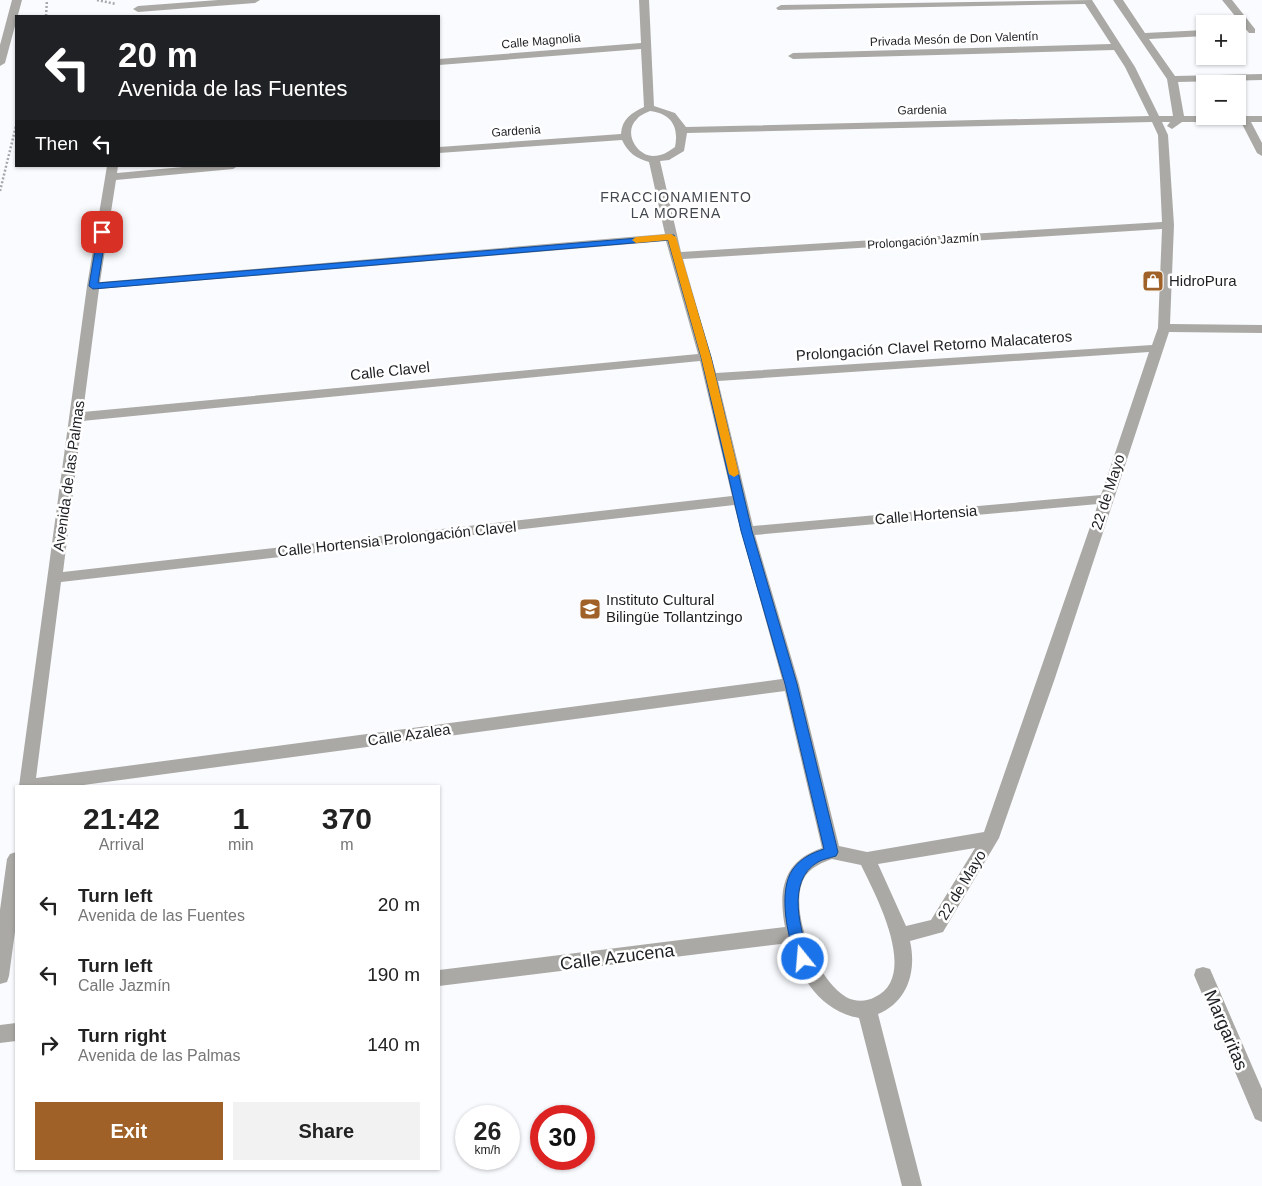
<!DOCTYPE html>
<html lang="en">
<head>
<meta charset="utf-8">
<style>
  body { margin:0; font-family:Arial,sans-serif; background:#f2f2f2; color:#222; height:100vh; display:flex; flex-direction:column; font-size:19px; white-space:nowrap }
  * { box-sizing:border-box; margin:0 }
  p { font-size:16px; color:#767676 }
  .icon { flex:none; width:28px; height:28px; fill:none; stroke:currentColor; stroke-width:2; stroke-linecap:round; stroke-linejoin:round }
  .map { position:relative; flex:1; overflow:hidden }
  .sheet { position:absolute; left:15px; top:785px; width:425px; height:385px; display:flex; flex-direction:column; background:#fff; border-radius:0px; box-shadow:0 1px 4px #0004 }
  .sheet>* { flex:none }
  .banner { position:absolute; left:15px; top:15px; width:425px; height:152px; border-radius:0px; box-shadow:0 1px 4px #0004; background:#202124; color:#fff; overflow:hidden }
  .fabs { position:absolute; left:1196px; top:15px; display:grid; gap:10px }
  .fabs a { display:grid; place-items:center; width:50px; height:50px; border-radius:0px; background:#fff; box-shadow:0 1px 4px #0004; font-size:25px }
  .speed { position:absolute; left:455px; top:1105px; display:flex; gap:10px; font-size:25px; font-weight:700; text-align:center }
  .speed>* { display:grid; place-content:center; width:65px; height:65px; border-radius:50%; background:#fff; box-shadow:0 1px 4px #0004; line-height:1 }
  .speed small { font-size:12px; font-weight:400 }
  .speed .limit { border:8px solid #d22; background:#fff; color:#111 }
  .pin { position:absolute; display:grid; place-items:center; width:42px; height:42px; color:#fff; margin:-21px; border-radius:10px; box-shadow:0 2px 8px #0006 }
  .me { position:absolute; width:55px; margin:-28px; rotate:343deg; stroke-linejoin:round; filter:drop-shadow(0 0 4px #0008) }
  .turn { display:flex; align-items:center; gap:18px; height:105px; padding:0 20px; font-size:22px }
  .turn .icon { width:65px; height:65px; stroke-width:2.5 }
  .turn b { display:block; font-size:35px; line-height:42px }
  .then { display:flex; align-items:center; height:48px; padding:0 20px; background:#0003; gap:10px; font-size:19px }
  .eta { display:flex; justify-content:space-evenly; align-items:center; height:85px; text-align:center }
  .eta b { font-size:30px; font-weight:700; line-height:35px }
  .primary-button { display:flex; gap:10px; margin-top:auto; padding:10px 20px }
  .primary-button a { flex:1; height:58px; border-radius:0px; background:#9f6127; color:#fff; font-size:20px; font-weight:700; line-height:58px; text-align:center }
  .primary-button a+a { background:#f2f2f2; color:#222 }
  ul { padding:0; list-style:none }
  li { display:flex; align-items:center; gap:15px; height:70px; padding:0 20px }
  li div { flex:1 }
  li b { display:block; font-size:19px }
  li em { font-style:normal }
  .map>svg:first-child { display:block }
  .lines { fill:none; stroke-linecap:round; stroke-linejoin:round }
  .path { stroke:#a6a8ac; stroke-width:2.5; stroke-dasharray:2 2; stroke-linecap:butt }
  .minor { fill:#aba9a5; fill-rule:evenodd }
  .route { fill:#1a73e8; stroke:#114b97 }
  .slow { fill:#f59e0b }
  .labels { text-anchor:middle; stroke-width:5; stroke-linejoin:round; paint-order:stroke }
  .far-street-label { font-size:12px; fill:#1e2023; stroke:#fff }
  .far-neighbourhood-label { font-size:14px; letter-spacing:1px; fill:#44484f; stroke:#fff }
  .poi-label { font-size:15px; fill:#1e2023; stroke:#fff; text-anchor:start }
  .street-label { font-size:15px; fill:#1e2023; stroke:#fff }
  .near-street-label { font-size:18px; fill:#1e2023; stroke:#fff }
</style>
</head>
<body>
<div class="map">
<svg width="1262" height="1186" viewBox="0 0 1262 1186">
  <rect width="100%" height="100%" fill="#f9fbff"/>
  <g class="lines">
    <path class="path" d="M97,0l19,4
      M46,16l1,-16
      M0,191l16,-65"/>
    <path class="minor" d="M12,0h10l-17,63 -5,3v-21z
      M218,0h42l-5,3 -117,9 -5,-3 5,-3z
      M639,0h10l5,106 21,7 11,14 463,-11 -24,-49 -11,-17 -321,9 -5,-3 5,-3 318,-9 -26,-40 -307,6 -2,-2 5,-3 311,-5 43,67 24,49h14l-6,-37 -54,-79h10l22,33 60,-3v6l-56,3 26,37 87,-2v6l-84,2 6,34h78v6h-11l11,21v13l-5,-3 -16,-31h-59l-10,7 -5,-3 3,-4h-8l6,13 6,90 -4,99 92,1v8l-93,-1 -114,346 -56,160 -56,94 -33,9c7,31 -3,61 -32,73l44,172h-20l-43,-168c-38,-7 -59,-40 -70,-75l-350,43v-16l346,-43c-7,-37 -2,-66 37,-79l-37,-157 -709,95h-57l68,-500 20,-120h11l-1,7 77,-7h44l-5,3 -117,11 -16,102 565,-48 -16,-72c-13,-4 -21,-9 -27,-22l-183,13v-6l182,-13c1,-15 10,-21 23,-27l-3,-58 -202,16v-6l202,-16zM650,111c22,3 29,16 25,36 -7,5 -13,9 -22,9 -17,-1 -30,-24 -16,-37 3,-4 9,-6 13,-8zM1152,122l6,13 4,87 -481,30 -21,-91 9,-1 15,-9 3,-18zM1162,229l-4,99 -6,17 -436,28 -33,-114zM666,241l32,113 -615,58 16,-123zM1149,352l-48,143 -348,31 -35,-145zM700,361l32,135 -669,76 19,-151zM1098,504l-114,328 -117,20 -28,-6 -40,-162 -44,-149zM734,505l48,174 -746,99 25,-196zM975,848l-44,72 -25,6 -28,-62zM832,859l29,6c14,29 59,111 14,132 -9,5 -20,5 -29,0 -29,-17 -61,-91 -40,-122 6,-8 17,-13 26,-16z
      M1222,0h10l23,29v4h-6z
      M16,852v72l-7,52 -2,6 -7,2v-74l7,-51 3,-5z
      M1203,967l7,2 52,120v33l-7,-3 -61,-144 2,-6z
      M16,1023v18l-16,2v-18z"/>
  </g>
  <path class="route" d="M102,229l4,3 -8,51 576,-48 37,122 41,174 45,153 41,168 -2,4c-6,2 -13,3 -18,6 -33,19 -17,69 -8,97l-2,4 -5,2 -5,-2c-10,-22 -21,-72 -5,-94 8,-11 19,-16 31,-20l-39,-165 -44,-153 -40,-174 -33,-117 -575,49 -4,-3 9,-54z"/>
  <path class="slow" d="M671,234l5,3 35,120 28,117 -5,3 -5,-3 -28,-117 -33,-117 -32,3 -4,-3 4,-3z"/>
  <defs>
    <g id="shop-square" transform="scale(1.125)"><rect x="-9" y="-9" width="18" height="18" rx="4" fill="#9f6127" stroke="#fff"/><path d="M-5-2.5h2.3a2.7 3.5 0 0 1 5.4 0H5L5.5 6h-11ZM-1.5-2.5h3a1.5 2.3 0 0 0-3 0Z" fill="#fff"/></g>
    <g id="school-square" transform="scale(1.125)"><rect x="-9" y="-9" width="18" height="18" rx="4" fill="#9f6127" stroke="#fff"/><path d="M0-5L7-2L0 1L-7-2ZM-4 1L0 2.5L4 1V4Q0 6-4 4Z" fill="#fff"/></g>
  </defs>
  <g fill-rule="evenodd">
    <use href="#shop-square" x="1153" y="281"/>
    <use href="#school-square" x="590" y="609"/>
  </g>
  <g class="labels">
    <g class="far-street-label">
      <text transform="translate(954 39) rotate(-2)" y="4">Privada Mesón de Don Valentín</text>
      <text transform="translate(541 41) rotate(-5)" y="4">Calle Magnolia</text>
      <text transform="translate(922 110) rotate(-1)" y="4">Gardenia</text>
      <text transform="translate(516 131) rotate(-4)" y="4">Gardenia</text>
      <text transform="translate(923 241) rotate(-4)" y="4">Prolongación Jazmín</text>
    </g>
    <g class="far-neighbourhood-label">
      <text x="676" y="202">FRACCIONAMIENTO<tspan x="676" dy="16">LA MORENA</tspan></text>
    </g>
    <g class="poi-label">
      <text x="1169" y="286">HidroPura</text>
      <text x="606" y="605">Instituto Cultural<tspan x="606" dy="17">Bilingüe Tollantzingo</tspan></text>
    </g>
    <g class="street-label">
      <text transform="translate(934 346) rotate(-4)" y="5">Prolongación Clavel Retorno Malacateros</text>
      <text transform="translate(390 371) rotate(-6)" y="5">Calle Clavel</text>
      <text transform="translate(69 476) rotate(-82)" y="5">Avenida de las Palmas</text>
      <text transform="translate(1108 492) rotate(-72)" y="5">22 de Mayo</text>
      <text transform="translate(926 515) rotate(-5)" y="5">Calle Hortensia</text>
      <text transform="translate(397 539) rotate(-6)" y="5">Calle Hortensia Prolongación Clavel</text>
      <text transform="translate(409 735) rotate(-8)" y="5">Calle Azalea</text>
      <text transform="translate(962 885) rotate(-59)" y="5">22 de Mayo</text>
    </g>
    <g class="near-street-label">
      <text transform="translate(617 957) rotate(-7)" y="6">Calle Azucena</text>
      <text transform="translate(1226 1030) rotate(67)" y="6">Margaritas</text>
    </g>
  </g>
</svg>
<div class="fabs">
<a>+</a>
<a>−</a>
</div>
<div class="speed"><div>26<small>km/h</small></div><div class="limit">30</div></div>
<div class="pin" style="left:102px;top:232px;background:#d93025"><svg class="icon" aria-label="arrive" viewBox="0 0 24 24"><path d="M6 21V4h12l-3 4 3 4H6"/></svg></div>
<svg class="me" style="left:803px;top:959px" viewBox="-20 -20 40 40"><circle r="17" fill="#1a73e8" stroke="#fff" stroke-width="3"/><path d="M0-11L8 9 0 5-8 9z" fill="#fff"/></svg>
<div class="banner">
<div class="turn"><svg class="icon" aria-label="left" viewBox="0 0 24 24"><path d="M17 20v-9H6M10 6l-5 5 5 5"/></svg><div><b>20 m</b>Avenida de las Fuentes</div></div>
<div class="then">Then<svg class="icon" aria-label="left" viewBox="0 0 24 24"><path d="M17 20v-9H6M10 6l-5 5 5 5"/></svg></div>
</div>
<section class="sheet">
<div class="eta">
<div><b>21:42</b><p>Arrival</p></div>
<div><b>1</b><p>min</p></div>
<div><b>370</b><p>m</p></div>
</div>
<ul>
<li><svg class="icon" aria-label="left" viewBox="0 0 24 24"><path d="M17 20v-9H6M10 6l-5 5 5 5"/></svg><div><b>Turn left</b><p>Avenida de las Fuentes</p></div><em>20 m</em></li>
<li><svg class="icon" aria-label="left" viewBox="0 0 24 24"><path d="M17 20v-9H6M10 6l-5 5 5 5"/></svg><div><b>Turn left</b><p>Calle Jazmín</p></div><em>190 m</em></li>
<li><svg class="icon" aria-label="right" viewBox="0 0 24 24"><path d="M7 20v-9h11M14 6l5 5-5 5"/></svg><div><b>Turn right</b><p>Avenida de las Palmas</p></div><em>140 m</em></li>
</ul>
<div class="primary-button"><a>Exit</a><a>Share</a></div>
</section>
</div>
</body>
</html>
